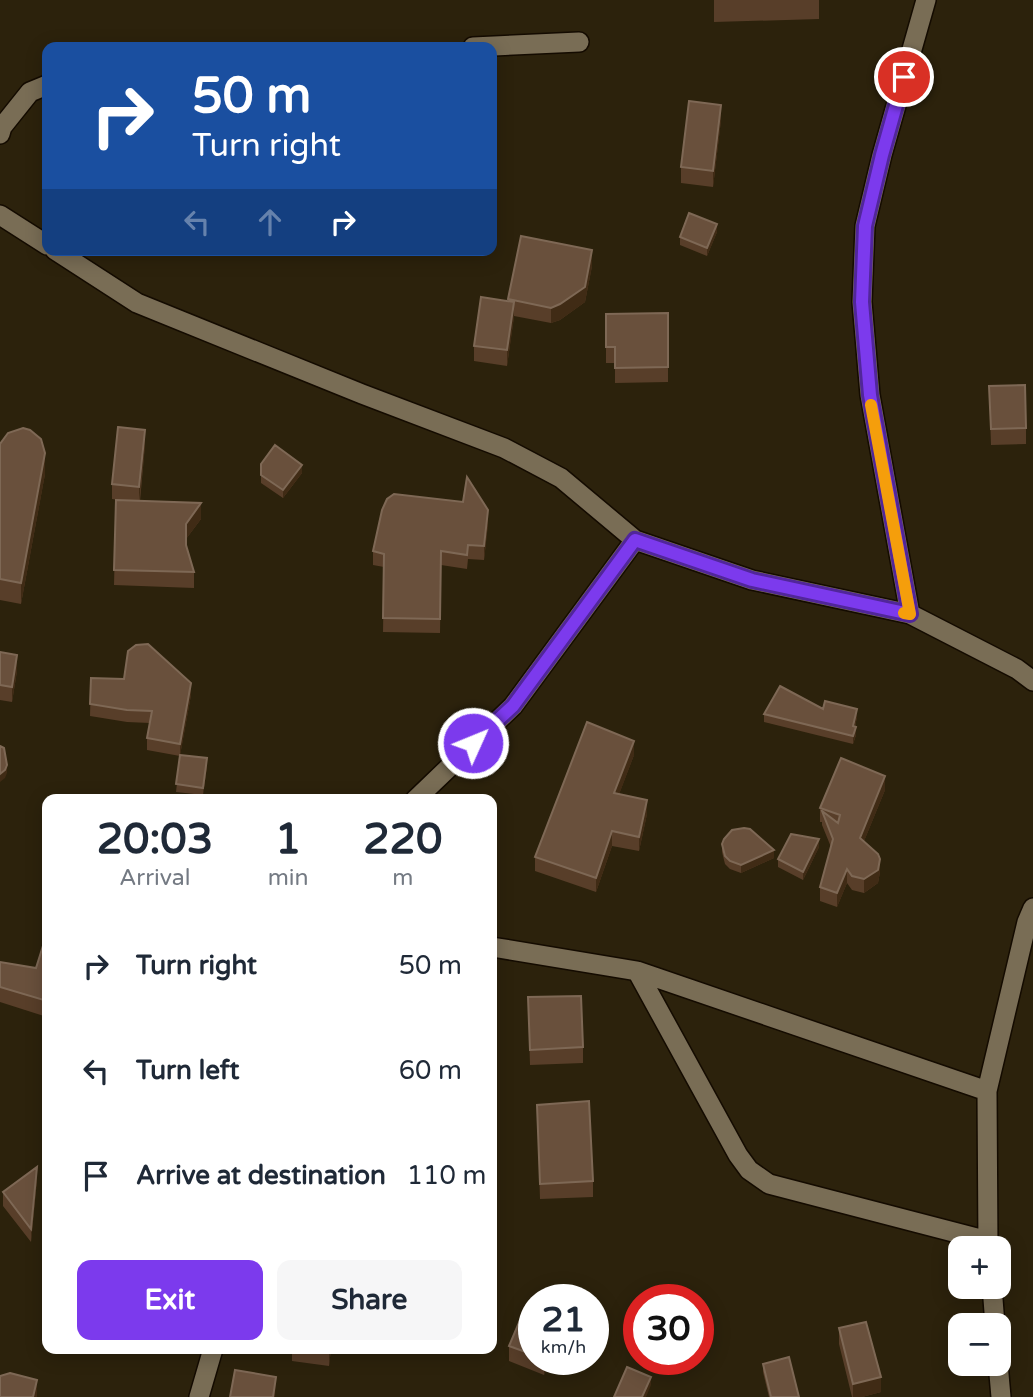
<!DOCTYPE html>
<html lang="en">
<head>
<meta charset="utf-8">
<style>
  body { margin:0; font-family:"Varela Round",sans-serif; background:#f6f6f7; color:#1f2937; height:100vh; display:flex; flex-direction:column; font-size:26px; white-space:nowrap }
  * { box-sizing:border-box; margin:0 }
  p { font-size:23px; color:#747a83 }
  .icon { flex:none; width:38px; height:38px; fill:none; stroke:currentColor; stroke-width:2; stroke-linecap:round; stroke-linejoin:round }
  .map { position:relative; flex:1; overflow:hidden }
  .details { position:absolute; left:42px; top:794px; width:455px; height:560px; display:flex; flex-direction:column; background:#fff; border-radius:14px; box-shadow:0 4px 18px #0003 }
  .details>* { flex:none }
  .hud { position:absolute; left:42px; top:42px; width:455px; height:214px; border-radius:14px; box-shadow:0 4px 18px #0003; background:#1a4fa0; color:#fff; overflow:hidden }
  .buttons { position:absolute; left:948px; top:1236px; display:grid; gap:14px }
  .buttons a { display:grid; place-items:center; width:63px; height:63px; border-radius:14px; background:#fff; box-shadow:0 4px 18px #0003; font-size:35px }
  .speed { position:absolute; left:518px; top:1284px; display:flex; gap:14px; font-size:35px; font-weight:700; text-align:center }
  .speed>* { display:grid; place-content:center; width:91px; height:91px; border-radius:50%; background:#fff; box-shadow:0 4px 18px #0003; line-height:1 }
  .speed small { font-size:18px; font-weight:400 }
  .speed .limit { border:10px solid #d22; background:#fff; color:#111 }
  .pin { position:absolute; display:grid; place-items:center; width:60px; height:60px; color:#fff; margin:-30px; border:4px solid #fff; border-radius:50%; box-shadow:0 2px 7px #0007 }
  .me { position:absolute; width:77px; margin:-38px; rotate:46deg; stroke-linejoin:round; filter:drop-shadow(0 0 5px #0008) }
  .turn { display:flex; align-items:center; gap:24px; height:147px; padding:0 35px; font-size:32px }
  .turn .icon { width:91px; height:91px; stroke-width:2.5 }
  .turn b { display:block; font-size:49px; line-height:60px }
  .lanes { display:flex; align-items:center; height:66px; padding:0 35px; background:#0003; justify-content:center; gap:35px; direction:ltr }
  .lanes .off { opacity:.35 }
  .eta { display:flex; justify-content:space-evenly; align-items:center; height:119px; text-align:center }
  .eta b { font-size:42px; font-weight:800; line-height:49px }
  .cta { display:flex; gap:14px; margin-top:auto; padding:14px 35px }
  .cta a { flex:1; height:80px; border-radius:14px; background:#7c3aed; color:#fff; font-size:28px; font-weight:800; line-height:80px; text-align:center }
  .cta a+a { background:#f6f6f7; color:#1f2937 }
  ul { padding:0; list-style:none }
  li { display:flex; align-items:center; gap:21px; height:105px; padding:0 35px }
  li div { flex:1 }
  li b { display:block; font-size:26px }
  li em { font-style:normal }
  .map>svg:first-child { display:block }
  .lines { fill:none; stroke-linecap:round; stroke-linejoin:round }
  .minor-casing { stroke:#140b00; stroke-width:22 }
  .minor { stroke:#796d55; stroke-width:19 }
  .wall { fill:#583e29 }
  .shaded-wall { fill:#402b15 }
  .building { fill:#69503c; stroke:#7e6855; stroke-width:2 }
  .route-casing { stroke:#51269a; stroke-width:18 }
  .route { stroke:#7c3aed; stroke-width:12 }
  .slow { stroke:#f59e0b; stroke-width:12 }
</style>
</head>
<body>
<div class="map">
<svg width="1033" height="1397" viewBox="0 0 1033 1397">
  <rect width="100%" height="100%" fill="#2c220c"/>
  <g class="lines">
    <g class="minor-casing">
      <path id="minor" d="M473,47l106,-5
        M0,134l2,-7 28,-35 17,-7
        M0,215l47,30
        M55,250l82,53 225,91 142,54 57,30 74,62 117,40 158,34 107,55 16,12
        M910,614l-40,-219 -8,-93 3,-76 17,-71 44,-155
        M415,800l98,-94 122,-166
        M492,947l145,24 350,120
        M637,971l101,184 11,15 20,14 219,57
        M988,1248l-1,-157 40,-169 6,-14
        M992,1286l3,39
        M998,1363l3,34
        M199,1397l14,-48"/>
    </g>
    <use href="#minor" class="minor"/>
  </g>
  <path class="wall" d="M714,0h105v19l-105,3z
    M721,120l-8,67 -32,-4v-16z
    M717,232l-10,24 -27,-11v-8z
    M592,266l-7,36 -25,18 -9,3 -37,-7 -7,50 -33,-5v-15l34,-45v-2z
    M668,313v69l-53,1v-20h-9v-49z
    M989,386l37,42v16l-35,1z
    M0,444l45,30 -24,130 -21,-4z
    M145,445l-5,56 61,18 -15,20v7l8,26v16l-80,-3 2,-85 9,1 -13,-2v-15z
    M261,464l41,9 -19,25 -22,-15z
    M488,524l-4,36 -16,-1 -1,10 -26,-4 -1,68 -57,-1 1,-65 -11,-2v-14z
    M0,652l17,19 -5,31 -12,-2z
    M91,678l100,17 -11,60 27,11 -4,29 -27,-3 4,-36 -33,-6v-12l3,-15 -23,-1 -37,-6z
    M764,714l93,3 -2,10 1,8 -3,9 -89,-22z
    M634,755l-15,39 28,20 -8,37 -27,-5 -16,46 -61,-21v-14z
    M885,790l-21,51 16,31 -2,11 -14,10 -12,-3 -5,-7 -10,24 -17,-6v-14l11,-40 -9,-22v-3h-2v-14z
    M722,844l52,14 -33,15 -11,-4 -5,-5 -3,-12z
    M819,847l-16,33 -25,-13v-8z
    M47,933v84l-47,-15v-40l36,6z
    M528,997l55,50v16l-53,2z
    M537,1105l56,76v16l-53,2z
    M37,1180l-6,62 -28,-36v-14z
    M534,1309v51h16l-6,15 -35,-14v-15z
    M839,1328l42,64 -19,5h-10l-13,-53z
    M292,1349h39l-2,17 -37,-5z
    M763,1364l36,33h-30l-6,-25z"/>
  <path class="shaded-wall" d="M721,105v15l-8,67v-16z
    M717,224v8l-10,24v-8z
    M592,250v16l-7,36 -25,18 -9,3v-15z
    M514,302v16l-7,48v-16z
    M145,430v15l-6,57v-15z
    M45,453v21l-24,130v-21z
    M302,465v8l-19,25v-8z
    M201,503v16l-15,20v-15z
    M488,510v14l-4,36v-14z
    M17,655v16l-5,31v-15z
    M191,683v12l-11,61v-12z
    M857,709v8l-4,17v-8z
    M856,727v8l-3,9v-8z
    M634,741v14l-20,53v-15z
    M207,758v8l-4,29v-7z
    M7,765v8l-2,5 -5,4v-8z
    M885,776v14l-25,61v-13z
    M647,800v14l-8,37v-14z
    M612,831v15l-16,46v-14z
    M819,839v8l-16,33v-8z
    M774,850v8l-33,15v-8z
    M880,859v13l-2,11 -14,10v-14z
    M847,869v14l-10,24v-14z
    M37,1167v13l-6,62v-13z
    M329,1349h2l-2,17z
    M544,1360h6l-6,15z
    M276,1377l-1,20h-2z
    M651,1377v8l-5,12h-4z
    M881,1377v15l-19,5h-9v-13z
    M37,1380v17h-4z"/>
  <path class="building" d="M689,101l32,4 -8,66 -32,-4z
    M689,213l28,11 -10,24 -27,-11z
    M521,236l71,14 -7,37 -25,17 -9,4 -43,-9z
    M481,297l33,5 -7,48 -33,-4z
    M668,313v54l-53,1v-21h-9v-33z
    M1025,385l1,43 -35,1 -2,-43z
    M118,427l27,3 -6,57 -27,-3z
    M23,428l7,2 11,9 4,14 -24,130 -21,-4v-135l8,-11z
    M275,445l27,20 -19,25 -22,-15v-11z
    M467,477l21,33 -4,36 -16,-1 -1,10 -26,-4 -1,68 -57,-1 1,-64 -11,-3 9,-41 5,-11 7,-5 69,8z
    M116,500l85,3 -15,21v21l8,27 -80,-2z
    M148,644l43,39 -11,61 -33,-6 5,-27 -25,-1 -37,-6 1,-26 33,1 4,-28 8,-6z
    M0,652l17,3 -5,32 -12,-2z
    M780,686l43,23 2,-8 32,8 -4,17 3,1 -3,9 -89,-22z
    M587,722l47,19 -20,52 33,7 -8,37 -27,-6 -16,47 -61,-21z
    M0,746l4,2 3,17 -2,5 -5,4z
    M180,755l27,3 -4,30 -27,-4z
    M841,758l44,18 -25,62 18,16 2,5 -2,11 -14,9 -12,-3 -5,-7 -10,24 -17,-6 13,-48 -11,-28 16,12 2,-8 -20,-7z
    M744,828l6,1 24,21 -33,15 -11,-4 -5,-5 -3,-12 2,-5 8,-9z
    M791,834l28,5 -16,33 -25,-13z
    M47,933v68l-47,-14v-25l36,6z
    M581,996l2,51 -53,3 -2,-53z
    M589,1101l4,80 -53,3 -3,-79z
    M37,1167l-6,62 -28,-37z
    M526,1306l8,3v46l-25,-9z
    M866,1322l15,55 -28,7 -14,-56z
    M789,1357l10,40h-28l-8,-33z
    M627,1367l24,10 -9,20h-28z
    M235,1370l41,7 -3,20h-43z
    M10,1373l27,7 -4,17h-33v-21z"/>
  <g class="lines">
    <g class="route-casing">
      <path id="route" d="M473,743l40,-37 122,-166 117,40 158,34 -40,-219 -8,-93 3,-76 17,-71 22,-78"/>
    </g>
    <use href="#route" class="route"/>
    <path class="slow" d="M871,405l39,209 -6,-1"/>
  </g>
</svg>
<div class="buttons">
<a>+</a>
<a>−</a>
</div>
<div class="speed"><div>21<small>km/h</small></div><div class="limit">30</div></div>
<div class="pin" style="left:904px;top:77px;background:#d93025"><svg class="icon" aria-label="arrive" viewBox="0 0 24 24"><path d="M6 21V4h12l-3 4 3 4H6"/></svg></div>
<svg class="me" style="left:473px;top:743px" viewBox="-20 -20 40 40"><circle r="17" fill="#7c3aed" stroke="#fff" stroke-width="3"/><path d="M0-11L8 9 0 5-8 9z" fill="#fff"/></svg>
<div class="hud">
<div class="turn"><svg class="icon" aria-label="right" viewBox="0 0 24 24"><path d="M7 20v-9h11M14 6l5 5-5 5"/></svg><div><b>50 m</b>Turn right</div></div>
<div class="lanes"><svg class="icon off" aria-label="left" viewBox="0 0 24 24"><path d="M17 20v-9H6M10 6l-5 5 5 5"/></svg><svg class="icon off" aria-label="ahead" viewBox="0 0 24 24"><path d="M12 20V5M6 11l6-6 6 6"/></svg><svg class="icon" aria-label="right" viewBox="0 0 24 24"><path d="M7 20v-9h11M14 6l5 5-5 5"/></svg></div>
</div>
<section class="details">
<div class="eta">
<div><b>20:03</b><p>Arrival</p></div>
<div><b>1</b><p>min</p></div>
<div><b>220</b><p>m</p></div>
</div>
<ul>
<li><svg class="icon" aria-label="right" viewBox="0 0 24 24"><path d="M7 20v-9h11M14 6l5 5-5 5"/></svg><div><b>Turn right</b></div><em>50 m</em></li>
<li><svg class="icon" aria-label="left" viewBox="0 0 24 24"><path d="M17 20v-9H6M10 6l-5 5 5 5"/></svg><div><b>Turn left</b></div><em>60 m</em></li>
<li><svg class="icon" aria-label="arrive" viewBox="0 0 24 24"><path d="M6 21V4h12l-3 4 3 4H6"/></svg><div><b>Arrive at destination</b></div><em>110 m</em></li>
</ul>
<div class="cta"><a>Exit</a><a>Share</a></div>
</section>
</div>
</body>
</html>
